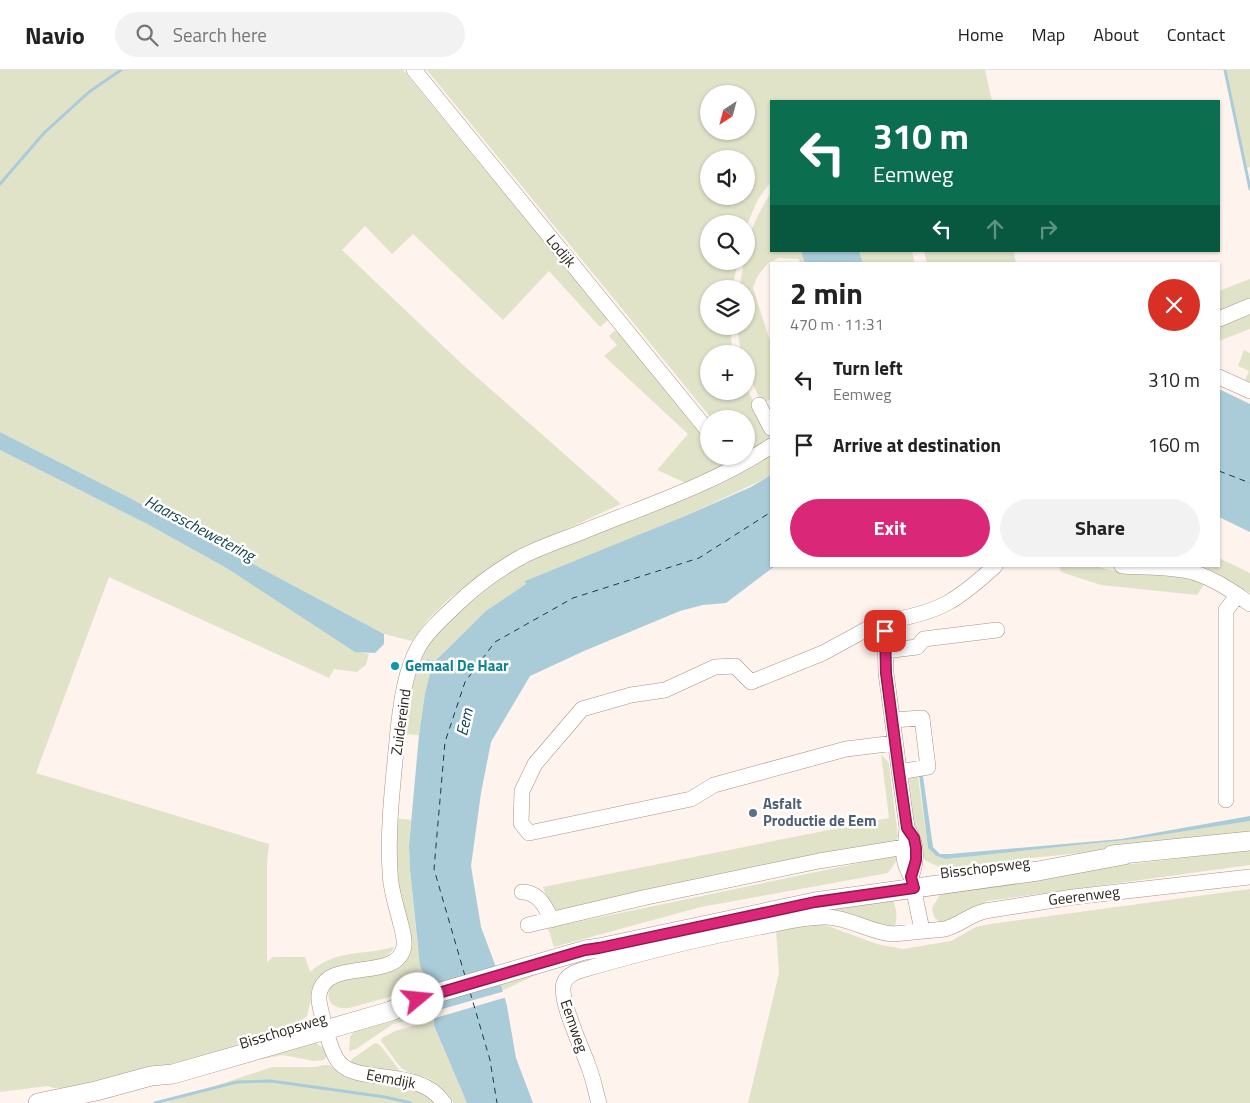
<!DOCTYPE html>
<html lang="en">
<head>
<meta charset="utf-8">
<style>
  body { margin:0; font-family:"Titillium Web",sans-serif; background:#f2f2f2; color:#222; height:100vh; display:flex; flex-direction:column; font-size:19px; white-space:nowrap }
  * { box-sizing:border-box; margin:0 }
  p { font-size:16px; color:#767676 }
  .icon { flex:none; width:28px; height:28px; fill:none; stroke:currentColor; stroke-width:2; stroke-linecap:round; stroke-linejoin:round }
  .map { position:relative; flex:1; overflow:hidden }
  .side { position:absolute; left:770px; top:192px; width:450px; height:305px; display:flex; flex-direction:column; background:#fff; border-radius:0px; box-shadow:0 1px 4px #0004 }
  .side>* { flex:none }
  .guide { position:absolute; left:770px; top:30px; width:450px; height:152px; border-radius:0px; box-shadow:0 1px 4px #0004; background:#0b6e4f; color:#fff; overflow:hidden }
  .needle { width:32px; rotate:216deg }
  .fabs { position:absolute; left:700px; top:15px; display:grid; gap:10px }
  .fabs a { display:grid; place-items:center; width:55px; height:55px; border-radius:50%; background:#fff; box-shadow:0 1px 4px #0004; font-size:25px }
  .pin { position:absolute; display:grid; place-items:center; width:42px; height:42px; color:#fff; margin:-21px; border-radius:10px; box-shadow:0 2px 8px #0006 }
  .me { position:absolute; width:55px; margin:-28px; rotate:73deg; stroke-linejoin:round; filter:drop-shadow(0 0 4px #0008) }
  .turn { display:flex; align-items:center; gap:18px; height:105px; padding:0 20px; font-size:22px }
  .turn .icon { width:65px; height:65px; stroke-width:2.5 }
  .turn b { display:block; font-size:35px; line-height:42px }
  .lanes { display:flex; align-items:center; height:48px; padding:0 20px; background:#0003; justify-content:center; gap:25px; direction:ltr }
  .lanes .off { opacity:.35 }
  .round { display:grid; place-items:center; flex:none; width:52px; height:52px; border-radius:26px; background:#f2f2f2 }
  .overview { display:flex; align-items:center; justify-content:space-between; height:85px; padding:0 20px }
  h1 { font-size:30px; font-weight:700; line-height:38px }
  .button { display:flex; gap:10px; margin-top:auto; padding:10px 20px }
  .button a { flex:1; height:58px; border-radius:30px; background:#db2777; color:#fff; font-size:20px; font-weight:700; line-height:58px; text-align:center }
  .button a+a { background:#f2f2f2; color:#222 }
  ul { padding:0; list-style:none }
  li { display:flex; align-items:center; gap:15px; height:65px; padding:0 20px }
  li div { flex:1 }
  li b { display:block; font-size:19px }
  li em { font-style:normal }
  header { display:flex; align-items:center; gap:30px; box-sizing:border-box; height:70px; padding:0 25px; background:#fff; border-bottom:1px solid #e0e0e0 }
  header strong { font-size:24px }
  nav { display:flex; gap:28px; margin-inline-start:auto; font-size:18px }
  .search { width:350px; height:45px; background:#f2f2f2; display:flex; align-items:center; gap:12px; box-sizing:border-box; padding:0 18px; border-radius:28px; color:#767676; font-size:19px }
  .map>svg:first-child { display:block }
  .green { fill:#e1e3c9; fill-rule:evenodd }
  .water { fill:#aaccd9 }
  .pier { fill:#fef3ed }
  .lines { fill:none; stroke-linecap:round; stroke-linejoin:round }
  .stream { stroke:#aaccd9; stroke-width:3 }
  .ferry { stroke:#0e3f4e; stroke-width:1; stroke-dasharray:6 5; stroke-linecap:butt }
  .minor-casing { stroke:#aa9385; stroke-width:16 }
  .major-casing { stroke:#aa9385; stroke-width:20 }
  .minor { stroke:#fff; stroke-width:15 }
  .major { stroke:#fff; stroke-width:19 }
  .route-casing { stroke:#8e194d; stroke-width:12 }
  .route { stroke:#db2777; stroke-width:9 }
  .culture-dot { fill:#0f9aa8; stroke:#fff; stroke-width:2 }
  .service-dot { fill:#5c6f8a; stroke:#fff; stroke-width:2 }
  .labels { text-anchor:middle; stroke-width:5; stroke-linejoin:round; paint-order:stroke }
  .street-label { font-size:15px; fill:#2e251f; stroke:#fff }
  .culture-label { font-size:15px; font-weight:bold; fill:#0d838f; stroke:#fff; text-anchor:start }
  .service-label { font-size:15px; font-weight:bold; fill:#4e5e75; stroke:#fff; text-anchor:start }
  .water-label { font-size:16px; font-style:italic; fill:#0e3f4e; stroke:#fff }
</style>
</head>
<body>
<header>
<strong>Navio</strong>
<div class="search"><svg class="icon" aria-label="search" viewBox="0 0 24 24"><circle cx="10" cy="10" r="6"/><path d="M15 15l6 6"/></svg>Search here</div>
<nav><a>Home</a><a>Map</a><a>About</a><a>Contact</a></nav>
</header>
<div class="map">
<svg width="1250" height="1033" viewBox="0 0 1250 1033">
  <rect width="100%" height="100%" fill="#fef3ed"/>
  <path class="green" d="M0,0h403l205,250 -8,7 -51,-56 -46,49 -90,-86 -21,20 -27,-28 -23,24 120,114 159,140 -117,54 -33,23 -21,17 -21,20 -17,23 -28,-7 -256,-137 -128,-65z
    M427,0h558l7,31h-221v81l-13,17 -12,28v-3h-37v37h29l-6,28h-23v37h22v14l3,14h-25v37h37v-4l25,49v4l-25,14v-35h-34zM709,24h37v37h-37zM709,89h37v37h-37z
    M1225,0h25v97l-5,2z
    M771,123v58h30l4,13h-5l-1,-5 -20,-1 -11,5 -11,14 -4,11 18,56v55l-9,5 -16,-35v-15h-5l-4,-28h9v-37h-7l5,-28h2c0,-25 12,-48 25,-68z
    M859,181h53l3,13h-52z
    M924,181h90l2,13h-89z
    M1250,209v22l-31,14v-24z
    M1250,240v19l-31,12v-16z
    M614,261h6l89,107v18h14l1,5 -2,6 -36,16 -29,-13 31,-36 -84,-78 13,-11 -8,-9z
    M1244,280l6,3v35l-7,-3 6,-14 -11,-5z
    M0,380l149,75 79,44 132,83 9,2 -3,11 -9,7 -23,-3 -5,9 -220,-101 -73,196 233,71 -2,18v100l6,-5h32l5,15c26,-23 51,-16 83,-25l1,1c-9,16 -62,34 -81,42l-6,26 -12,10c-36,10 -223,76 -247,60l-48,6z
    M771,382v23l-2,2 -84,39 -142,59 -1,-1 -16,7 1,3c-38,23 -61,46 -92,77l-8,-2 -2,7 6,2 -6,25 -6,42 -16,-1 9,-56 21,-45 74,-63z
    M1219,488l31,15v20l-48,-27h17z
    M1059,496h37l13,4 19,2 46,2 31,9 -8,12 -96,-10 -37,-12 -3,-1z
    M881,684l8,9 9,74 -6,8 -339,71 -10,-29 346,-69z
    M915,702h8v4l-5,1 10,71 8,8 10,3 189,-20 115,-18v14l-227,24 -80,10 -17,-8 -7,-10 -4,-19 -6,-54z
    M396,748l15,2 -2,26 1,24 8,80 12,36 -81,22c-17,2 -27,-9 -16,-25l65,-18z
    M1250,780v15l-263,36 -28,18 -18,4 -7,-6 -2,-9 7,-12 9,-4 142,-23z
    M898,785l-3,8 -7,10 -187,34 -147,40 -6,-19z
    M1250,819v214h-502l31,-130 -3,-43 41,-8 60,22 26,5 48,-8 25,-14 14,-3z
    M892,829c5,8 6,20 2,29l-73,-20z
    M546,900l-38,18 -5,2 -2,-7z
    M434,931v12l-41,11 -37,25 -7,2 1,-14 8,-10z
    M434,950v7l33,76h-13l-9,-12 -15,-12 -22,-7 -7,-4 -20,-27 1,-3 13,-7z
    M313,971l12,8 2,7 -3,4 -10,1 -31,-6 -32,6z
    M375,973l4,1 23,29 -39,-3 -13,-7 2,-4z
    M323,995h6l9,6 69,14 32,18h-275l108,-36h43z"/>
  <path class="water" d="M801,181h58l4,13h-58z
    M1219,319l31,15v128l-31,-15z
    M0,362l128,65 256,137v10l-9,9 -20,-1 -127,-83 -79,-44 -149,-75z
    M771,405v91h4l-49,37 -23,2 -23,6 -96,40 -54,25 -39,66 -10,51 -10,73 10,61 16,43 10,36 9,52 17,45h-66l-33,-77v-25l-4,-15 -10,-20 -10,-96 -1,-24 10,-111 6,-42 6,-24 -6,-3 2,-7 8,2 51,-50 40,-27 -1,-3 160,-65 66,-29z
    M919,705l4,1 10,71 7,7h10l171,-15 129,-23v5l-115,18 -189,20 -10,-3 -8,-8z"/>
  <path class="pier" d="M505,921l2,6 -75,22v-7z"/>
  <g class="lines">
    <path class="stream" d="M1225,0l25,119
      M0,114l44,-51 45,-41 32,-22
      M155,1033l82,-21 34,-1 114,16 26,6"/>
    <path class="ferry" d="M1219,401l31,12
      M465,906l-31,-107 11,-127 20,-60 30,-40 78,-44 126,-40 72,-46
      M470,922l20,68 7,43"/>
    <g class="minor-casing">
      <path id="minor" d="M414,0l295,362
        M1219,249l31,-13
        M1219,307l31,14
        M759,335l12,23
        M1122,496c24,2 51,0 74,7 20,7 37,18 54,31
        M885,561l-18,-2 -44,24 -72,29 -16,-16 -20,1 -50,23 -34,5 -49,14 -47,55 -13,27 -1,32 8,10 162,-34 23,-14 132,-36 49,-6
        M885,581l32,-4 7,-8 73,-9
        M892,650l30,-2 6,49 -29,5
        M1226,730v-190l12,-15
        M909,761c9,15 8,30 2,46
        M522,822c16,0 24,14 29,28
        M528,855l119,-28 172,-36 86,-14
        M922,860l-11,-53 -5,-11 -2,-8 3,-30 -21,-155 -1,-42 7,-11c49,-8 67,-21 103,-54
        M444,1033c-26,-39 -92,-15 -108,-45 -6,-11 -10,-26 -13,-38 -1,-7 -5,-17 -4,-25 6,-40 79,-11 85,-49 1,-8 -2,-17 -4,-25 -4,-16 -10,-33 -10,-50 -3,-46 4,-95 8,-141 3,-28 7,-59 21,-84 8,-14 21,-26 33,-37 20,-20 44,-38 69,-52 19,-10 41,-17 61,-25 63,-26 132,-48 189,-86
        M599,1033c-4,-13 -6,-26 -11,-38 -6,-17 -30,-67 -24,-82 3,-8 11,-11 18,-13 59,-17 118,-32 178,-43 22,-4 45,-11 67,-10 24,1 44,16 66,17l52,-5c15,-4 24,-14 40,-18l88,-14 177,-20"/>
    </g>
    <g class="major-casing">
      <path id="major" d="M1112,785l138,-14
        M38,1033l58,-12 55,-15 22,-2 218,-63 29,-13 165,-48 14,-2 216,-46 223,-31 86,-16"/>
    </g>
    <use href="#minor" class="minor"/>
    <use href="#major" class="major"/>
  </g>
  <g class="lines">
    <g class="route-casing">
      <path id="route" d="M418,929l167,-49 14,-2 216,-46 99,-14 -3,-11 5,-17v-12l-2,-10 -7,-10 -8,-56 -13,-99 -1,-42"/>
    </g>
    <use href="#route" class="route"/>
  </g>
  <circle class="culture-dot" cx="395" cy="596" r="5"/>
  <circle class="service-dot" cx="753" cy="743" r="5"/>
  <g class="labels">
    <g class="street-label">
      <text transform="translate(561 181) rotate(51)" y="5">Lodijk</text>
      <text transform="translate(401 652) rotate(-82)" y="5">Zuidereind</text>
      <text transform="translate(985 798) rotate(-7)" y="5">Bisschopsweg</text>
      <text transform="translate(1084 826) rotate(-7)" y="5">Geerenweg</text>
      <text transform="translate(574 956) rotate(71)" y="5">Eemweg</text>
      <text transform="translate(283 961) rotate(-17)" y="5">Bisschopsweg</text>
      <text transform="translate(391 1009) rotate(11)" y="5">Eemdijk</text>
    </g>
    <g class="culture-label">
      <text x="405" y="601">Gemaal De Haar</text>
    </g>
    <g class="service-label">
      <text x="763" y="739">Asfalt<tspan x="763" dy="17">Productie de Eem</tspan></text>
    </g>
    <g class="water-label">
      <text transform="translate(200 458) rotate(28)" y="6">Haarsschewetering</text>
      <text transform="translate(464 652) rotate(-77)" y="6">Eem</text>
    </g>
  </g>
</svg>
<div class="fabs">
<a><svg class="needle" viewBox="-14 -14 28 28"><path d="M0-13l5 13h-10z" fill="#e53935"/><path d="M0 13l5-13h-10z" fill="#767676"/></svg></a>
<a><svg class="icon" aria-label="sound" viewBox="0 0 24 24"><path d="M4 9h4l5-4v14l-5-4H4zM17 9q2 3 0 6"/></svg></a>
<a><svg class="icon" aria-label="search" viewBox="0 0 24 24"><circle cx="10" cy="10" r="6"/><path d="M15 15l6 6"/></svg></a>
<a><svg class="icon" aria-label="layers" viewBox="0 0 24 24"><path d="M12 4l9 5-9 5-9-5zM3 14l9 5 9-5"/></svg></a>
<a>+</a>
<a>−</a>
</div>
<div class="pin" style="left:885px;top:561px;background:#d93025"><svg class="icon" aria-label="arrive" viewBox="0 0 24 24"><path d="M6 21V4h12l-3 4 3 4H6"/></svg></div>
<svg class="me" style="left:418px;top:929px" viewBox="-20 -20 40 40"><circle r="19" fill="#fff"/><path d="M0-13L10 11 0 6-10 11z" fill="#db2777"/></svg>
<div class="guide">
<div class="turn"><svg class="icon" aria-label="left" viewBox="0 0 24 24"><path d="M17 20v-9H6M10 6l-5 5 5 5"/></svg><div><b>310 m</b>Eemweg</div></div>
<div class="lanes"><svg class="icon" aria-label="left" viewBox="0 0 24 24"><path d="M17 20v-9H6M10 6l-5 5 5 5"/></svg><svg class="icon off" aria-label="ahead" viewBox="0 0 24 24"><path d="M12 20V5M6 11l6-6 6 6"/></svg><svg class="icon off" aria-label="right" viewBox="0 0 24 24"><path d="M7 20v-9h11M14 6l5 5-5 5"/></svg></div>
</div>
<section class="side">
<div class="overview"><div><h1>2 min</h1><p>470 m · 11:31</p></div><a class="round" style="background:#d93025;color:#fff"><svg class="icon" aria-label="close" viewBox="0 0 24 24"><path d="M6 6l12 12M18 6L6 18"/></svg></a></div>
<ul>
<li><svg class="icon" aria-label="left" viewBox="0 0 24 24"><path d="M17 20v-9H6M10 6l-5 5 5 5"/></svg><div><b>Turn left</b><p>Eemweg</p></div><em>310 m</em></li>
<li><svg class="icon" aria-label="arrive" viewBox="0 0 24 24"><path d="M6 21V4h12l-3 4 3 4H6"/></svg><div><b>Arrive at destination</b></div><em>160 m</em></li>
</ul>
<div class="button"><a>Exit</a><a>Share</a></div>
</section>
</div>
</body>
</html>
